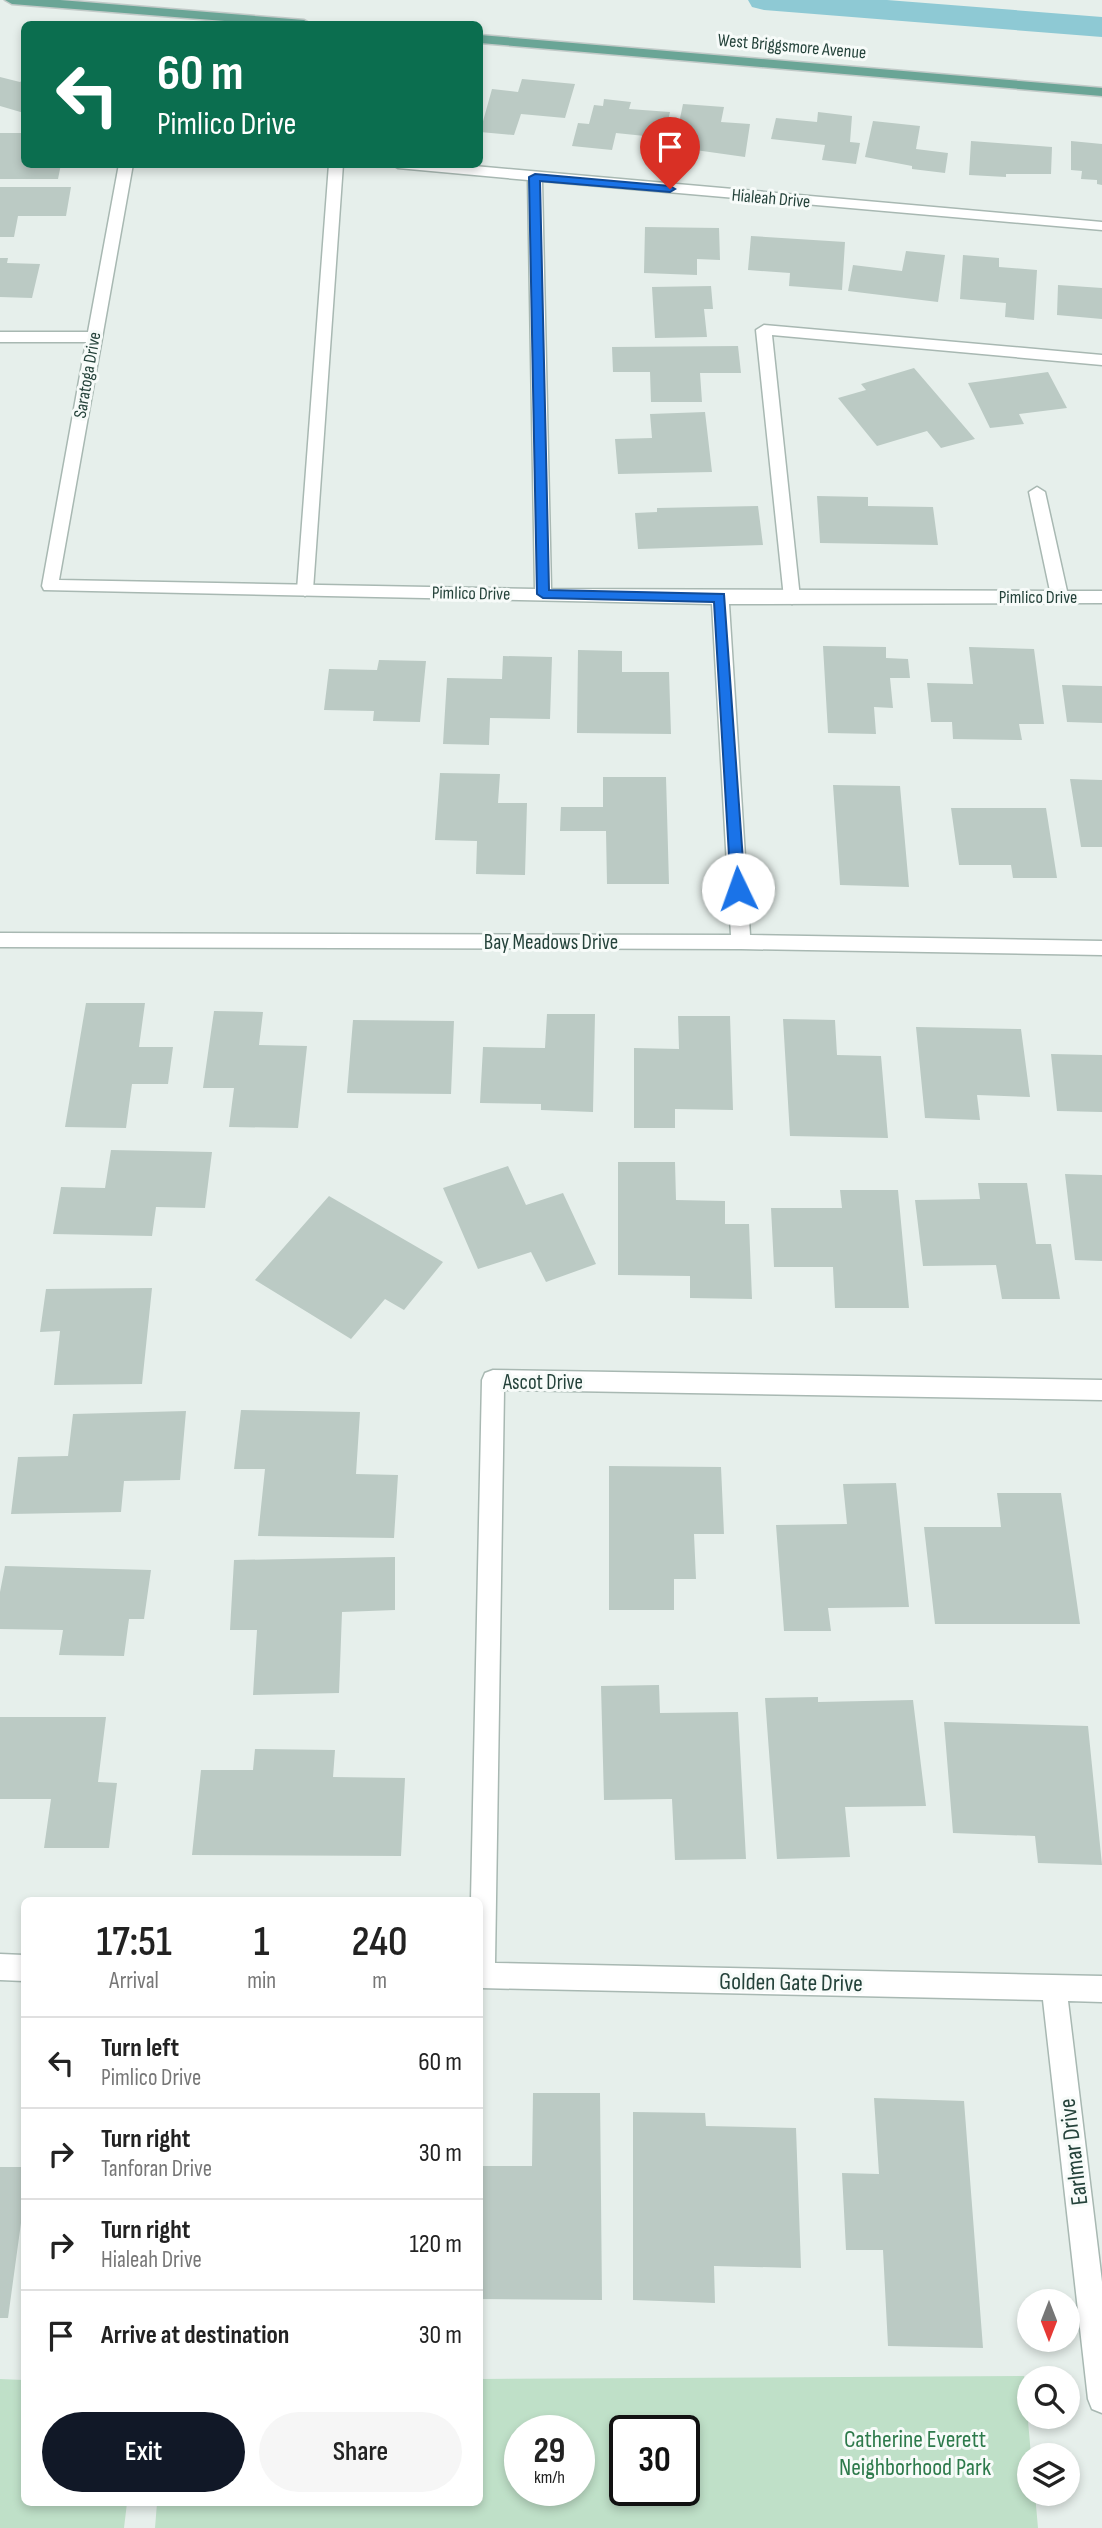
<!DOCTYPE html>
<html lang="en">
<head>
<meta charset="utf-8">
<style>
  body { margin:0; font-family:"Sofia Sans Condensed",sans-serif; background:#f6f6f6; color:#222; height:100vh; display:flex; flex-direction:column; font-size:26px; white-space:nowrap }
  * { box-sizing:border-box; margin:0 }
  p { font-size:23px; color:#767676 }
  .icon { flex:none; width:38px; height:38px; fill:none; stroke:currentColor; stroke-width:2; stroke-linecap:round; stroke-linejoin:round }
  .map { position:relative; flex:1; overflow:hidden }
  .drawer { position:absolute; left:21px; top:1897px; width:462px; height:609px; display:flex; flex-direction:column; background:#fff; border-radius:10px; box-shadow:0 4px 10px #0003 }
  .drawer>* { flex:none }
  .hud { position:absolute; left:21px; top:21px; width:462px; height:147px; border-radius:10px; box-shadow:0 4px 10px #0003; background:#0b6e4f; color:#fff; overflow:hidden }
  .needle { width:46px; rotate:180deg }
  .controls { position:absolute; left:1017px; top:2289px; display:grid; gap:14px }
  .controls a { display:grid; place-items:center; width:63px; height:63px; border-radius:50%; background:#fff; box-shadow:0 4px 10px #0003; font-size:35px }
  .speed { position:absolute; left:504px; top:2415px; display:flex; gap:14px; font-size:35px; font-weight:700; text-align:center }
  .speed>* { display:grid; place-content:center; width:91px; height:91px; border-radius:50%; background:#fff; box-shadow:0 4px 10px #0003; line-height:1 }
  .speed small { font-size:18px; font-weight:400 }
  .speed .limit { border:4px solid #111; border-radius:10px; background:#fff; color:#111 }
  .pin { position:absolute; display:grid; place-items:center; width:60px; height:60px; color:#fff; margin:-72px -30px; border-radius:50% 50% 50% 0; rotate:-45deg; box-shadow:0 0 7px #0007 }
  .pin .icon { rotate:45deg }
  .me { position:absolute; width:77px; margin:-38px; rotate:357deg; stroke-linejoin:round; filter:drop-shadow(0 0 5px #0008) }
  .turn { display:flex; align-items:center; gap:24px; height:147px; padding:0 21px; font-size:32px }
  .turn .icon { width:91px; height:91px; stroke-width:2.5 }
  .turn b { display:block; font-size:49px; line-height:60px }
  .eta { display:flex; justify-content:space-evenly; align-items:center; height:119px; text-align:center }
  .eta b { font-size:42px; font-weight:600; line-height:49px }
  .action { display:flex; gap:14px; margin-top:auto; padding:14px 21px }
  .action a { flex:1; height:80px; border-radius:42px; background:#111827; color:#fff; font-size:28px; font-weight:600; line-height:80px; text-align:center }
  .action a+a { background:#f6f6f6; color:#222 }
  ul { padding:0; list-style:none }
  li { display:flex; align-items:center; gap:21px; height:91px; padding:0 21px; border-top:2px solid #e0e0e0 }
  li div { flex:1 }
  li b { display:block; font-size:26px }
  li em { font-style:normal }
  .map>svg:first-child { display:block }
  .green { fill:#bfe0c8; fill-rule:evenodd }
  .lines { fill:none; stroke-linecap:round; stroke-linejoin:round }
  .canal { fill:#8ec9d4; fill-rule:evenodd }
  .building { fill:#bbcac4 }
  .lane-casing { stroke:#a8b8b2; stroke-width:3 }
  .street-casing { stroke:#a8b8b2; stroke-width:3 }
  .primary-casing { stroke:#c2cac8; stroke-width:3 }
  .lane { fill:#fff; fill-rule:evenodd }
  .street { fill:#fff; fill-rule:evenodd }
  .primary { fill:#6aa596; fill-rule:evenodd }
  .route { fill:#1a73e8; stroke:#114b97; stroke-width:2 }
  .labels { text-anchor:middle; stroke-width:6; stroke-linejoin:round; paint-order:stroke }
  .far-street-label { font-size:18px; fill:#24423a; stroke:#f7fbf9 }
  .street-label { font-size:21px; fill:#24423a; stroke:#f7fbf9 }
  .near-street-label { font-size:24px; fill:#24423a; stroke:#f7fbf9 }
  .near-park-label { font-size:24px; fill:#2d7a4b; stroke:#f7fbf9 }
</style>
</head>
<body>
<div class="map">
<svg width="1102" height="2528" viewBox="0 0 1102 2528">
  <rect width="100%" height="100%" fill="#e6efeb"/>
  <path class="green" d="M1024,2376l7,79 -2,39h6l3,34h-883l2,-25 323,-1v-123zM520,2431h59v59h-59zM625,2431h59v59h-59z
    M0,2379l24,1v122l103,1 -3,25h-124z"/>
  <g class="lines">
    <path class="canal" d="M748,0h139l215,17v20l-338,-27 -12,-3z"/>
  </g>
  <path class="building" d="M0,77l20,5 4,-3v34l-24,-7z
    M522,79l53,5 -10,34 -44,-4 -7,21 -34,-3 12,-43 26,3z
    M604,99l27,3 -2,7 41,3 -6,26 -48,-5 -4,17 -40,-4 6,-23 11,1 5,-19 9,1z
    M683,104l41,3 -3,15 29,2 -5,33 -71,-10z
    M818,112l34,4 -2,26 10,1 -4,21 -34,-4 3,-15 -54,-6 5,-21 41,4z
    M873,121l47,5 -4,23 32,4 -3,20 -33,-4v-3l-47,-9z
    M0,133h24v31h37l-3,15h-58z
    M971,141l81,6 -1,27h-45v3l-37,-2z
    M1071,141l31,3v41l-5,-1v-4l-16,-1 1,-8 -11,-1z
    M0,187h71l-5,29h-48l-4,21h-14z
    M645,227l74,1 1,32 -23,-1v16l-53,-2z
    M751,236l94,6 -3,48 -53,-4 1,-13 -42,-3z
    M906,251l39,4 -7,47 -90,-11 5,-26 49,6z
    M963,255l36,3v9l38,3 -3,50 -29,-3 1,-14 -46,-4z
    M0,258h8l-1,5 33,1 -8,34 -32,-1z
    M1058,285l44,3v31l-45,-4z
    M711,286l2,23h-9l3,28 -52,1 -3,-51z
    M738,346l3,27h-41l2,29h-51l-1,-30h-37l-1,-25z
    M914,368l61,71 -34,9 -14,-17 -50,15 -39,-48 28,-8 -5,-6z
    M1048,372l19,36 -48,6 5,10 -34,4 -22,-45z
    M705,412l7,60 -94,2 -3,-35 37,-1 -2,-24z
    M817,496l51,1v9l65,1 5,38 -118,-2z
    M758,506l5,39 -125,4 -3,-36 22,-1v-4z
    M823,646l63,1v11l22,1 2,19h-20l3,30 -19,-1 2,27 -48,-1z
    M969,647l65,2 10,75h-25l3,16 -69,-1 -1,-17h-21l-4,-39 46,1z
    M578,650l44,1v21h47l2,62 -94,-1z
    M503,656l49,1 -2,62 -60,-1 -1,27 -46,-1 4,-66 55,1z
    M379,660l47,1 -6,61 -47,-1 1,-10 -50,-1 5,-41 48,1z
    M1062,685l40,1v37l-35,-1z
    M440,773l60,1 -2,29h29l-2,72 -49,-1 1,-33 -42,-1z
    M603,777h63l3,107h-62l-1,-53h-46l1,-24h42z
    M1070,779l32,1v67h-21z
    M833,785l67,1 9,101 -69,-2z
    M951,808h95l11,70h-44l-2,-13h-52z
    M86,1003h59l-6,44h34l-5,37h-36l-6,44 -61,-1z
    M214,1011l49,1 -4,33 48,1 -9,82 -69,-1 5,-39h-31z
    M547,1014h48l-2,98 -52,-2v-6l-61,-1 3,-56 62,1z
    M678,1016h52l3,94 -58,-1v19h-41v-80l45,1z
    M783,1019l52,1 2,35 44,1 7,82 -98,-2z
    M353,1020l101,1 -3,73 -104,-1z
    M916,1027l105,2 9,68 -53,-2 3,25 -55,-2z
    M1051,1054l51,1v57l-45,-1z
    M111,1150l101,2 -7,56 -49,-1 -4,29 -99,-2 8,-47 44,1z
    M618,1162h57l1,38 49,1v23h24l3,75 -62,-1v-22l-72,-1z
    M508,1166l18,39 37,-12 33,71 -50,18 -15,-30 -53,17 -35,-81z
    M1065,1174l37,1v86l-27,-1z
    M978,1183h49l9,61h15l9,55h-58l-6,-34 -73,1 -8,-66 65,-1z
    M840,1190h58l11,118h-74l-2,-41h-59l-3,-59h71z
    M329,1196l114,66 -39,48 -19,-11 -34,40 -96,-59z
    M152,1288l-10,96 -88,1 6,-54 -20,1 6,-43z
    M241,1410l119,2 -4,62 42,1 -4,63 -136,-2 7,-67h-31z
    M186,1411l-6,69 -56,1 -3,31 -110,2 7,-57 50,-1 5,-42z
    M609,1466l112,1 3,67h-30l2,45h-22v31h-65z
    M896,1483l13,124 -81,1 3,23h-47l-8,-106 71,-1 -4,-40z
    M997,1493h64l19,131h-145l-11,-97h77z
    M395,1557v53l-53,2 -3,81 -86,2 4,-65h-27l4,-70z
    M5,1566l146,4 -7,49h-15l-5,37 -65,-1 4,-25 -63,-1v-37z
    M659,1685l1,28 78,-1 8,147 -71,1 -3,-61 -68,1 -3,-114z
    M818,1697v5l95,-2 13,106 -81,1 5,50 -73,2 -12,-161z
    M0,1717h106l-8,65 19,1 -8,65h-65l7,-49h-51z
    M944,1722l144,4 14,139 -64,-2 -3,-27 -82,-3z
    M255,1749l80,1 -2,27 72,1 -4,78 -209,-1 9,-85h52z
    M533,2093h67l2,207 -122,-1v-133h52z
    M874,2098l90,3 19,247 -95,-2 -5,-96h-37l-4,-77 37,1z
    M633,2112l72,1 1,13 90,2 5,140 -87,-2 1,37 -82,-3z
    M0,2167h24v34l-16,117h-8z"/>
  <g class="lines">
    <g class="lane-casing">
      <path id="lane" d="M329,164h14l-30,426 -8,6 -8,-6z
        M764,325l338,30v10l-330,-30 28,263 -8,6 -8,-6 -28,-268z"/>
    </g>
    <g class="street-casing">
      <path id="street" d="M119,164h14l-74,416 476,9 -7,-409 -130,-12 -7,-4h61l650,58v8l-560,-49 9,408 499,2 -21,-99 8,-5 8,5 22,99h35v12l-373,1 21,331 352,6v14l-361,-6 -741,-2v-14l731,2 -19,-331 -668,-14 -2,-4 44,-244h-86v-10h88z
        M493,1370l609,10v20l-598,-10 -9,573 607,13v26l-34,-1 34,281v131l-10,-4 -4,-10 -45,-399 -563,-12v-88h-9l11,-520 3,-7z
        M0,1954l24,1v26l-24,-1z"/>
    </g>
    <g class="primary-casing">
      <path id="primary" d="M5,0h55l244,20 7,4h-49l-250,-20z
        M480,35l622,53v8l-622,-53z"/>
    </g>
    <use href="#lane" class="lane"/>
    <use href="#street" class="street"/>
    <use href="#primary" class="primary"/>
  </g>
  <path class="route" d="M535,174l135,12 5,3 -5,3 -130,-11 9,409 175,4 21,295 -7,5 -7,-5 -17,-287 -171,-4 -6,-4 -8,-417z"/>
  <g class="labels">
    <g class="far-street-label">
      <text transform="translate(792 46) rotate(5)" y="6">West Briggsmore Avenue</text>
      <text transform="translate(771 198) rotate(5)" y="6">Hialeah Drive</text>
      <text transform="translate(87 375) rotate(-80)" y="6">Saratoga Drive</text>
      <text transform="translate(471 593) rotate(1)" y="6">Pimlico Drive</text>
      <text x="1038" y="603">Pimlico Drive</text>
    </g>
    <g class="street-label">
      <text x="551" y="949">Bay Meadows Drive</text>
      <text x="543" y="1389">Ascot Drive</text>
    </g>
    <g class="near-street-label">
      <text transform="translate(791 1982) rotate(1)" y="8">Golden Gate Drive</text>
      <text transform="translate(1073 2152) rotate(-97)" y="8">Earlmar Drive</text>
    </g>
    <g class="near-park-label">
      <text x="915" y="2447">Catherine Everett<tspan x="915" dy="28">Neighborhood Park</tspan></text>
    </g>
  </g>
</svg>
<div class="controls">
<a><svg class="needle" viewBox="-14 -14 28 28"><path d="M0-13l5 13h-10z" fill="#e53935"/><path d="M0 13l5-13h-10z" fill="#767676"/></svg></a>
<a><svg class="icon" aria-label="search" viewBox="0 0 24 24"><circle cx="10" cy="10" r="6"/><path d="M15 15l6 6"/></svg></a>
<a><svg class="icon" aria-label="layers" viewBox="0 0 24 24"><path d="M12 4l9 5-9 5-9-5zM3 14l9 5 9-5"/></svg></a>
</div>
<div class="speed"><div>29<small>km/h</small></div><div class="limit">30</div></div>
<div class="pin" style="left:670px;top:189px;background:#d93025"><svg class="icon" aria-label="arrive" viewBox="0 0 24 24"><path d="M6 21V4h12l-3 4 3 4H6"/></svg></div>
<svg class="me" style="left:738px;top:889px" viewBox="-20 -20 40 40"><circle r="19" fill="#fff"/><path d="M0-13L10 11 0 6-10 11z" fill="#1a73e8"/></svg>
<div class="hud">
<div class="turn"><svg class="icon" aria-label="left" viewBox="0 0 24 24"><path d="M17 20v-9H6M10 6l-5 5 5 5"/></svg><div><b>60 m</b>Pimlico Drive</div></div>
</div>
<section class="drawer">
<div class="eta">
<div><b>17:51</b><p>Arrival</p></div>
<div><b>1</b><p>min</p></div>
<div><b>240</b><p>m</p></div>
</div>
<ul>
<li><svg class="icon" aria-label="left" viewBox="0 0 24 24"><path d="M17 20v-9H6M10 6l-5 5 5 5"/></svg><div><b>Turn left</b><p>Pimlico Drive</p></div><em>60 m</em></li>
<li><svg class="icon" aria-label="right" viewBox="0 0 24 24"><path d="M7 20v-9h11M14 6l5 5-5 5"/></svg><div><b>Turn right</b><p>Tanforan Drive</p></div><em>30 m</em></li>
<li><svg class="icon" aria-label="right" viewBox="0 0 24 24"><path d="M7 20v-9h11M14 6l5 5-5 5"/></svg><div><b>Turn right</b><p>Hialeah Drive</p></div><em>120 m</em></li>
<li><svg class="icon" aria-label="arrive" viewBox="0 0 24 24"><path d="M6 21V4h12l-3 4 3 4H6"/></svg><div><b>Arrive at destination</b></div><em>30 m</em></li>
</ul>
<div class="action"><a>Exit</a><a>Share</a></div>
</section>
</div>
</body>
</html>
